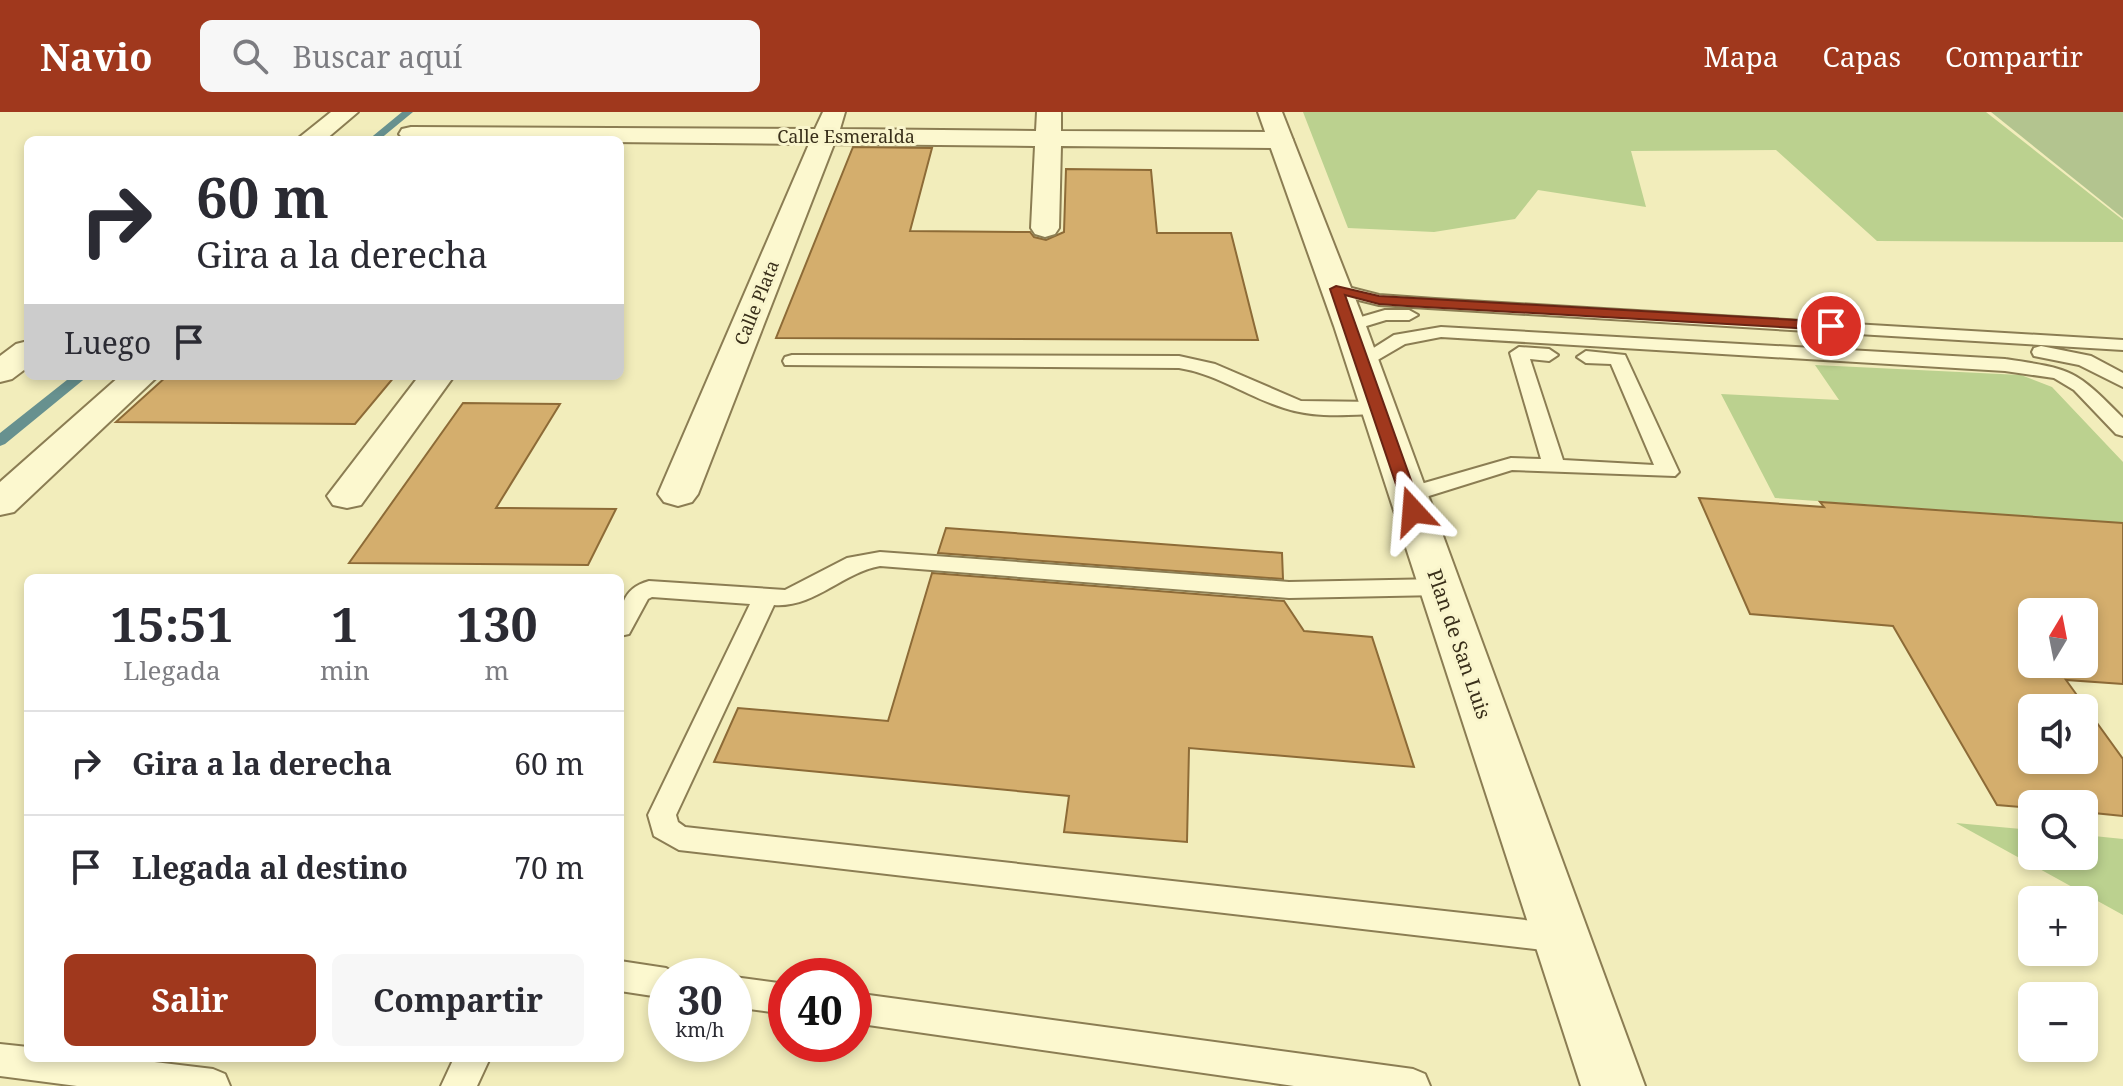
<!DOCTYPE html>
<html lang="es">
<head>
<meta charset="utf-8">
<style>
  body { margin:0; font-family:"Noto Serif",serif; background:#f7f7f7; color:#2b2b33; height:100vh; display:flex; flex-direction:column; font-size:30px; white-space:nowrap }
  * { box-sizing:border-box; margin:0 }
  p { font-size:26px; color:#7c7c81 }
  .icon { flex:none; width:44px; height:44px; fill:none; stroke:currentColor; stroke-width:2; stroke-linecap:round; stroke-linejoin:round }
  .map { position:relative; flex:1; overflow:hidden }
  .drawer { position:absolute; left:24px; top:462px; width:600px; height:488px; display:flex; flex-direction:column; background:#fff; border-radius:12px; box-shadow:0 4px 12px #0003 }
  .drawer>* { flex:none }
  .top-card { position:absolute; left:24px; top:24px; width:600px; height:244px; border-radius:12px; box-shadow:0 4px 12px #0003; background:#fff; color:#2b2b33; overflow:hidden }
  .needle { width:52px; rotate:10deg }
  .buttons { position:absolute; left:2018px; top:486px; display:grid; gap:16px }
  .buttons a { display:grid; place-items:center; width:80px; height:80px; border-radius:12px; background:#fff; box-shadow:0 4px 12px #0003; font-size:40px }
  .speed { position:absolute; left:648px; top:846px; display:flex; gap:16px; font-size:40px; font-weight:700; text-align:center }
  .speed>* { display:grid; place-content:center; width:104px; height:104px; border-radius:50%; background:#fff; box-shadow:0 4px 12px #0003; line-height:1 }
  .speed small { font-size:20px; font-weight:400 }
  .speed .limit { border:12px solid #d22; background:#fff; color:#111 }
  .pin { position:absolute; display:grid; place-items:center; width:68px; height:68px; color:#fff; margin:-34px; border:4px solid #fff; border-radius:50%; box-shadow:0 2px 8px #0007 }
  .me { position:absolute; width:88px; margin:-44px; rotate:341deg; stroke-linejoin:round; filter:drop-shadow(0 0 6px #0008) }
  .turn { display:flex; align-items:center; gap:28px; height:168px; padding:0 40px; font-size:36px }
  .turn .icon { width:104px; height:104px; stroke-width:2.5 }
  .turn b { display:block; font-size:56px; line-height:68px }
  .then { display:flex; align-items:center; height:76px; padding:0 40px; background:#0003; gap:16px; font-size:30px }
  .eta { display:flex; justify-content:space-evenly; align-items:center; height:136px; text-align:center }
  .eta b { font-size:48px; font-weight:700; line-height:56px }
  .button { display:flex; gap:16px; margin-top:auto; padding:16px 40px }
  .button a { flex:1; height:92px; border-radius:12px; background:#a0381d; color:#fff; font-size:32px; font-weight:700; line-height:92px; text-align:center }
  .button a+a { background:#f7f7f7; color:#2b2b33 }
  ul { padding:0; list-style:none }
  li { display:flex; align-items:center; gap:24px; height:104px; padding:0 40px; border-top:2px solid #e1e1e2 }
  li div { flex:1 }
  li b { display:block; font-size:30px }
  li em { font-style:normal }
  header { display:flex; align-items:center; gap:48px; box-sizing:border-box; height:112px; padding:0 40px; background:#a0381d; color:#fff }
  header strong { font-size:38px }
  nav { display:flex; gap:44px; margin-inline-start:auto; font-size:28px }
  .search { width:560px; height:72px; background:#f7f7f7; display:flex; align-items:center; gap:20px; box-sizing:border-box; padding:0 28px; border-radius:12px; color:#7c7c81; font-size:30px }
  .map>svg:first-child { display:block }
  .green { fill:#bbd18f }
  .cemetery { fill:#b3c48f }
  .lines { fill:none; stroke-linecap:round; stroke-linejoin:round }
  .stream { fill:#67918f; fill-rule:evenodd }
  .building { fill:#d4ae6d; stroke:#8d6b37; stroke-width:2; fill-rule:evenodd }
  .service-casing { stroke:#8b7d53; stroke-width:4 }
  .minor-casing { stroke:#8b7d53; stroke-width:4 }
  .tertiary-casing { stroke:#8b7d53; stroke-width:4 }
  .service { fill:#fcf8cf; fill-rule:evenodd }
  .minor { fill:#fcf8cf; fill-rule:evenodd }
  .tertiary { fill:#fcf8cf; fill-rule:evenodd }
  .route { fill:#a0381d; stroke:#682413; stroke-width:2 }
  .labels { text-anchor:middle; stroke-width:6; stroke-linejoin:round; paint-order:stroke }
  .far-street-label { font-size:18px; fill:#392f1a; stroke:#f9f5cc }
  .street-label { font-size:20px; fill:#392f1a; stroke:#f9f5cc }
</style>
</head>
<body>
<header>
<strong>Navio</strong>
<div class="search"><svg class="icon" aria-label="search" viewBox="0 0 24 24"><circle cx="10" cy="10" r="6"/><path d="M15 15l6 6"/></svg>Buscar aquí</div>
<nav><a>Mapa</a><a>Capas</a><a>Compartir</a></nav>
</header>
<div class="map">
<svg width="2123" height="974" viewBox="0 0 2123 974">
  <rect width="100%" height="100%" fill="#f2edbb"/>
  <path class="green" d="M1303,0h683l137,108v22l-246,-1 -101,-91 -145,1 15,56 -108,-17 -23,29 -81,13 -86,-4z
    M1815,253l206,10 31,12 71,75v61l-348,-25 -54,-104 118,6z
    M1956,711l76,7v26h52v-21l39,4v76z"/>
  <path class="cemetery" d="M1991,0h132v106z"/>
  <g class="lines">
    <path class="stream" d="M402,0h11l-34,28h-11z
      M72,264h16l-83,68 -5,2v-13z"/>
  </g>
  <path class="building" d="M853,35l79,1 -22,83 120,1 4,5 12,3 18,-8 2,-63 85,1 6,63h74l27,107 -482,-2z
    M167,264h228l-40,48 -239,-2z
    M463,291l97,1 -64,104 120,1 -28,56 -239,-2z
    M1699,386l125,9 -4,-5 303,21v161l-57,-4 57,79v57l-39,-4v-8h-52v4l-35,-3 -104,-179 -143,-12zM2032,500h52v52h-52zM2032,596h52v52h-52z
    M946,416l336,25 1,26 -345,-26z
    M932,461l352,28 20,30 68,6 42,130 -225,-19 -2,94 -123,-10 5,-36 -355,-34 24,-54 150,13z"/>
  <g class="lines">
    <g class="service-casing">
      <path id="service" d="M1336,172l43,11 56,4 688,41v10l-744,-45 -49,-12 -3,-4 3,-4z
        M1385,198h24l9,5 -9,5h-23l-36,11 -9,-5 3,-4z
        M1441,215l564,32c67,10 70,10 118,59v18l-7,-2 -42,-44 -20,-12 -49,-7 -564,-34 -36,7 -36,21 -7,2 -9,-6 41,-26z
        M2041,234l50,10 32,17v14l-44,-22 -45,-9 -2,-4 2,-4z
        M1519,235l30,2 9,6 -9,6 -19,-2 33,101 91,5 -43,-101 -25,-1 -9,-6 9,-6 39,4 54,117 -4,4 -163,-6 -96,30h-16l-3,-5 3,-5 111,-32 30,1 -31,-106z
        M792,243l387,1 36,8 86,37 76,1 10,6 -10,6c-31,1 -63,4 -93,-6 -36,-11 -67,-34 -105,-40l-394,-3 -2,-4 2,-4z
        M880,440l409,30 151,-3 8,2 4,6 -4,6 -8,2 -151,3 -409,-32c-38,7 -66,42 -106,39l-98,210 2,7 7,5 876,97 11,4 5,10 -5,10 -11,4 -882,-102 -25,-14 -6,-21 102,-211 -98,-7 -4,2 -19,35 -9,2c0,-26 0,-47 29,-55l136,9 62,-32z
        M620,849l46,7 13,8h-13v22l-46,-7z
        M734,865l52,7v30l-52,-7z
        M854,881l559,76 12,5 5,12h-136l-440,-63z
        M0,932l28,3v11h93l92,11 12,5 5,12h-153l-77,-10z
        M454,946h36l-13,28h-36z"/>
    </g>
    <g class="minor-casing">
      <path id="minor" d="M331,0h27l-33,28h-29z
        M823,0h22l-5,17 196,2 1,-19h24v19l219,1 9,3 4,5 -4,5 -9,3 -219,-2 -2,82 -4,6 -10,3 -10,-3 -4,-6 4,-82 -201,-2 -136,350 -6,8 -14,4 -14,-4 -6,-8 151,-350 -404,-4 -6,-6 3,-5 9,-2 404,2z
        M28,229v26l-16,12 -12,3v-26l16,-12z
        M120,264h38l-144,136 -14,3v-33z
        M419,264h35l-93,129 -14,3 -14,-3 -6,-9z"/>
    </g>
    <g class="tertiary-casing">
      <path id="tertiary" d="M1258,0h24l84,214 279,760h-64l-247,-760z"/>
    </g>
    <use href="#service" class="service"/>
    <use href="#minor" class="minor"/>
    <use href="#tertiary" class="tertiary"/>
  </g>
  <path class="route" d="M1336,174l43,10 452,26 6,4 -6,4 -424,-24 -28,-2 -34,-9 77,216 -9,5 -8,-5 -75,-222z"/>
  <g class="labels">
    <g class="far-street-label">
      <text x="846" y="31">Calle Esmeralda</text>
      <text transform="translate(757 191) rotate(-68)" y="6">Calle Plata</text>
    </g>
    <g class="street-label">
      <text transform="translate(1459 532) rotate(71)" y="7">Plan de San Luis</text>
    </g>
  </g>
</svg>
<div class="buttons">
<a><svg class="needle" viewBox="-14 -14 28 28"><path d="M0-13l5 13h-10z" fill="#e53935"/><path d="M0 13l5-13h-10z" fill="#7c7c81"/></svg></a>
<a><svg class="icon" aria-label="sound" viewBox="0 0 24 24"><path d="M4 9h4l5-4v14l-5-4H4zM17 9q2 3 0 6"/></svg></a>
<a><svg class="icon" aria-label="search" viewBox="0 0 24 24"><circle cx="10" cy="10" r="6"/><path d="M15 15l6 6"/></svg></a>
<a>+</a>
<a>−</a>
</div>
<div class="speed"><div>30<small>km/h</small></div><div class="limit">40</div></div>
<div class="pin" style="left:1831px;top:214px;background:#d93025"><svg class="icon" aria-label="arrive" viewBox="0 0 24 24"><path d="M6 21V4h12l-3 4 3 4H6"/></svg></div>
<svg class="me" style="left:1413px;top:399px" viewBox="-20 -20 40 40"><path d="M0-17L14 15 0 8-14 15z" fill="#a0381d" stroke="#fff" stroke-width="4"/></svg>
<div class="top-card">
<div class="turn"><svg class="icon" aria-label="right" viewBox="0 0 24 24"><path d="M7 20v-9h11M14 6l5 5-5 5"/></svg><div><b>60 m</b>Gira a la derecha</div></div>
<div class="then">Luego<svg class="icon" aria-label="arrive" viewBox="0 0 24 24"><path d="M6 21V4h12l-3 4 3 4H6"/></svg></div>
</div>
<section class="drawer">
<div class="eta">
<div><b>15:51</b><p>Llegada</p></div>
<div><b>1</b><p>min</p></div>
<div><b>130</b><p>m</p></div>
</div>
<ul>
<li><svg class="icon" aria-label="right" viewBox="0 0 24 24"><path d="M7 20v-9h11M14 6l5 5-5 5"/></svg><div><b>Gira a la derecha</b></div><em>60 m</em></li>
<li><svg class="icon" aria-label="arrive" viewBox="0 0 24 24"><path d="M6 21V4h12l-3 4 3 4H6"/></svg><div><b>Llegada al destino</b></div><em>70 m</em></li>
</ul>
<div class="button"><a>Salir</a><a>Compartir</a></div>
</section>
</div>
</body>
</html>
